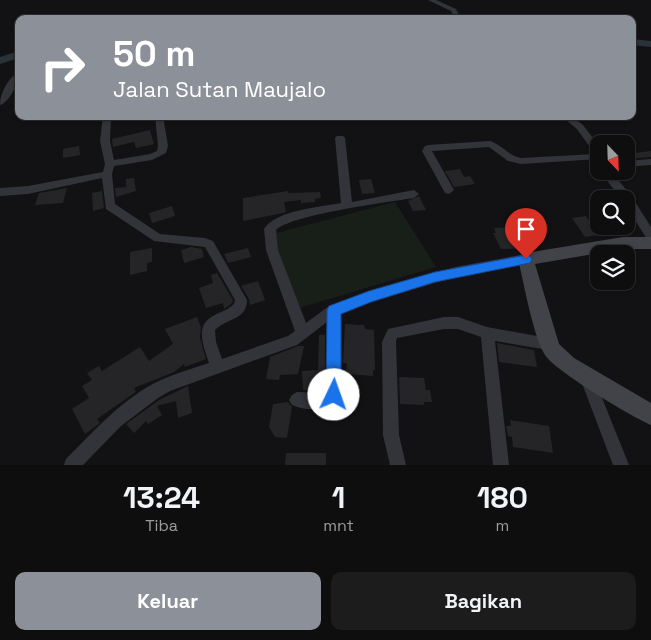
<!DOCTYPE html>
<html lang="id">
<head>
<meta charset="utf-8">
<style>
  body { margin:0; font-family:"Space Grotesk",sans-serif; background:#1c1c1d; color:#f1f3f6; height:100vh; display:flex; flex-direction:column; font-size:19px; white-space:nowrap }
  * { box-sizing:border-box; margin:0 }
  p { font-size:16px; color:#9b9c9e }
  .icon { flex:none; width:28px; height:28px; fill:none; stroke:currentColor; stroke-width:2; stroke-linecap:round; stroke-linejoin:round }
  .map { position:relative; height:465px; overflow:hidden }
  .sheet { display:flex; flex-direction:column; background:#0e0e0f; flex:1 }
  .sheet>* { flex:none }
  .top-card { position:absolute; left:15px; top:15px; width:621px; height:105px; border-radius:10px; box-shadow:0 1px 4px #0004,0 0 0 1px #2e2e2f; background:#8c9099; color:#fff; overflow:hidden }
  .needle { width:32px; rotate:157deg }
  .fabs { position:absolute; left:590px; top:135px; display:grid; gap:10px }
  .fabs a { display:grid; place-items:center; width:45px; height:45px; border-radius:10px; background:#0e0e0f; box-shadow:0 1px 4px #0004,0 0 0 1px #2e2e2f; font-size:25px }
  .pin { position:absolute; display:grid; place-items:center; width:42px; height:42px; color:#fff; margin:-51px -21px; border-radius:50% 50% 50% 0; rotate:-45deg; box-shadow:0 0 5px #0007 }
  .pin .icon { rotate:45deg }
  .me { position:absolute; width:55px; margin:-28px; rotate:3deg; stroke-linejoin:round; filter:drop-shadow(0 0 4px #0008) }
  .turn { display:flex; align-items:center; gap:18px; height:105px; padding:0 15px; font-size:22px }
  .turn .icon { width:65px; height:65px; stroke-width:2.5 }
  .turn b { display:block; font-size:35px; line-height:42px }
  .eta { display:flex; justify-content:space-evenly; align-items:center; height:85px; text-align:center }
  .eta b { font-size:30px; font-weight:800; line-height:35px }
  .button { display:flex; gap:10px; margin-top:auto; padding:10px 15px }
  .button a { flex:1; height:58px; border-radius:10px; background:#8c9099; color:#fff; font-size:20px; font-weight:800; line-height:58px; text-align:center }
  .button a+a { background:#1c1c1d; color:#f1f3f6 }
  .map>svg:first-child { display:block }
  .green { fill:#181e18 }
  .lines { fill:none; stroke-linecap:round; stroke-linejoin:round }
  .river { fill:#283238; fill-rule:evenodd }
  .building { fill:#252528 }
  .minor { fill:#333439; fill-rule:evenodd }
  .secondary { fill:#414349; fill-rule:evenodd }
  .route { fill:#1a73e8; stroke:#114b97 }
</style>
</head>
<body>
<div class="map">
<svg width="651" height="465" viewBox="0 0 651 465">
  <rect width="100%" height="100%" fill="#121214"/>
  <path class="green" d="M395,202l41,65 -137,41 -27,-74z"/>
  <g class="lines">
    <path class="river" d="M632,39l19,2v6l-19,-2z
      M19,51v7l-19,6v-7z"/>
  </g>
  <path class="building" d="M150,130l4,14 -18,4 -2,-6 -21,5 -1,-8z
    M79,146l1,9 -17,3v-9z
    M631,149l4,4 16,-2v6l-25,2v-9z
    M460,169l4,8 6,-1 5,8 -21,3 -9,-16z
    M134,178l2,13 -20,6 -1,-9 11,-1v-8z
    M371,179l4,14 -13,1 -3,-14z
    M67,188l-4,15 -28,2 4,-12z
    M102,191l2,17 -11,3 -1,-18z
    M288,191v2l32,-1 1,6 -6,1v3l-14,1v-3l-17,2 2,10 -3,1 -40,8v-23z
    M419,196l7,14 -13,1 -5,-10z
    M172,206l3,10 -23,7 -3,-10z
    M586,216l13,19 -14,2 -13,-19z
    M532,226l5,9h-5l6,10h-6l1,3 -32,1 -8,-16h3l-2,-5z
    M191,247l11,2 2,8 -20,6 -3,-13z
    M152,248v14l-5,1v8l-17,4v-23z
    M248,248l3,9 -23,6 -4,-9z
    M217,273l16,27 -1,3 -8,6 -1,-6 -17,5 -7,-20 14,-5 -2,-8z
    M258,281l7,19 -15,5 -1,-6 -8,-13z
    M197,317l4,10 -1,11 6,21 -21,8 -1,-3 -10,8 -40,16 2,4 -39,27 3,4 -15,11 -13,-25 17,-11 -7,-12 10,-6 -5,-7 12,-7 3,5 38,-24 9,14 24,-17 -8,-15z
    M345,324l19,1 1,4 9,1 1,40h-2v6l-27,-2 1,-11h-4z
    M319,335h6v56l-22,-1 -1,-19 16,-1z
    M497,343l37,7 3,17 -38,-5z
    M298,346h6l-6,28 -18,1 -1,5 -13,-1 4,-22z
    M399,377l25,1 2,12h4l2,12h-8v3l-24,-1z
    M188,386l4,27 -14,5 -2,-17 -19,5 5,9 -14,9 -2,-3 -12,12 -8,-9 33,-24z
    M288,402l4,5 -5,31 -12,-1 -6,-10 4,-23z
    M510,420l39,6 4,27 -40,-6 -1,-10 -4,-1 -2,-10h5z
    M286,453h40v12h-41z"/>
  <g class="lines">
    <path class="minor" d="M428,0h8l20,9 5,10h-6l-4,-8z
      M16,74h3c0,8 -10,29 -19,31 0,-11 7,-25 16,-31z
      M103,116h8l-1,25 4,19 36,-6 7,-3 1,-5 -3,-30h8l5,30 -2,7 -14,7 -38,6 -2,8 3,30 45,30 45,4 8,3 34,59c0,20 -20,18 -32,30l1,12 6,17 66,-23 7,-5 -29,-81 -2,-21c12,-19 57,-22 77,-26l-6,-65 2,-2h6l2,2 7,64 62,-12 5,4 -5,4c-26,4 -124,17 -138,32l2,20 28,73 23,-17 40,-14 86,-25 71,-13 4,2 2,3 -2,3 -4,2 -71,13 -85,25 -29,11v82c-7,17 -34,17 -49,10l-3,-5 3,-5 5,-3 27,1 3,-1v-70l-30,23 -127,46 -12,7 -37,28 -38,39h-19l2,-6c29,-29 58,-62 95,-79 16,-7 33,-12 48,-17 -5,-16 -15,-37 4,-47 7,-4 15,-6 21,-12l1,-4 -30,-53 -51,-6 -48,-32 -4,-31 -74,16 -28,2v-8l28,-2 75,-14 2,-8 -5,-23z
      M561,116h10l12,9 16,21v13l-78,5 -13,-3 -19,-14 -57,4 22,39 -5,4 -4,-1 -23,-42 3,-5 3,-1 62,-4c12,4 19,15 31,17l74,-4 -18,-25z
      M651,159v6l-25,2v-6z
      M600,171h11l21,26 19,30v13l-4,-1 -21,-33v-7h-5z
      M444,317h14l29,10 61,11 5,1 2,5 -2,5 -5,1 -53,-9 14,124h-16l-12,-128 -23,-8h-14l-47,9 -1,4 3,93 7,30h-16l-7,-30 -1,-93 6,-13z
      M587,371l5,2 37,92h-16l-33,-87 2,-5z"/>
    <path class="secondary" d="M623,237h28v12h-28l-88,15 24,80 15,14 77,45v22c-19,-8 -96,-54 -106,-70 -12,-19 -21,-72 -27,-96l2,-4 6,-2z"/>
  </g>
  <path class="route" d="M526,255l4,1 2,3 -2,4 -95,19 -64,20 -30,12v81l-2,5 -5,2 -6,-2 -2,-5 1,-85 2,-4 40,-15 66,-19z"/>
</svg>
<div class="fabs">
<a><svg class="needle" viewBox="-14 -14 28 28"><path d="M0-13l5 13h-10z" fill="#e53935"/><path d="M0 13l5-13h-10z" fill="#9b9c9e"/></svg></a>
<a><svg class="icon" aria-label="search" viewBox="0 0 24 24"><circle cx="10" cy="10" r="6"/><path d="M15 15l6 6"/></svg></a>
<a><svg class="icon" aria-label="layers" viewBox="0 0 24 24"><path d="M12 4l9 5-9 5-9-5zM3 14l9 5 9-5"/></svg></a>
</div>
<div class="pin" style="left:526px;top:259px;background:#d93025"><svg class="icon" aria-label="arrive" viewBox="0 0 24 24"><path d="M6 21V4h12l-3 4 3 4H6"/></svg></div>
<svg class="me" style="left:334px;top:395px" viewBox="-20 -20 40 40"><circle r="19" fill="#fff"/><path d="M0-13L10 11 0 6-10 11z" fill="#1a73e8"/></svg>
<div class="top-card">
<div class="turn"><svg class="icon" aria-label="right" viewBox="0 0 24 24"><path d="M7 20v-9h11M14 6l5 5-5 5"/></svg><div><b>50 m</b>Jalan Sutan Maujalo</div></div>
</div>
</div>
<section class="sheet">
<div class="eta">
<div><b>13:24</b><p>Tiba</p></div>
<div><b>1</b><p>mnt</p></div>
<div><b>180</b><p>m</p></div>
</div>
<div class="button"><a>Keluar</a><a>Bagikan</a></div>
</section>
</body>
</html>
